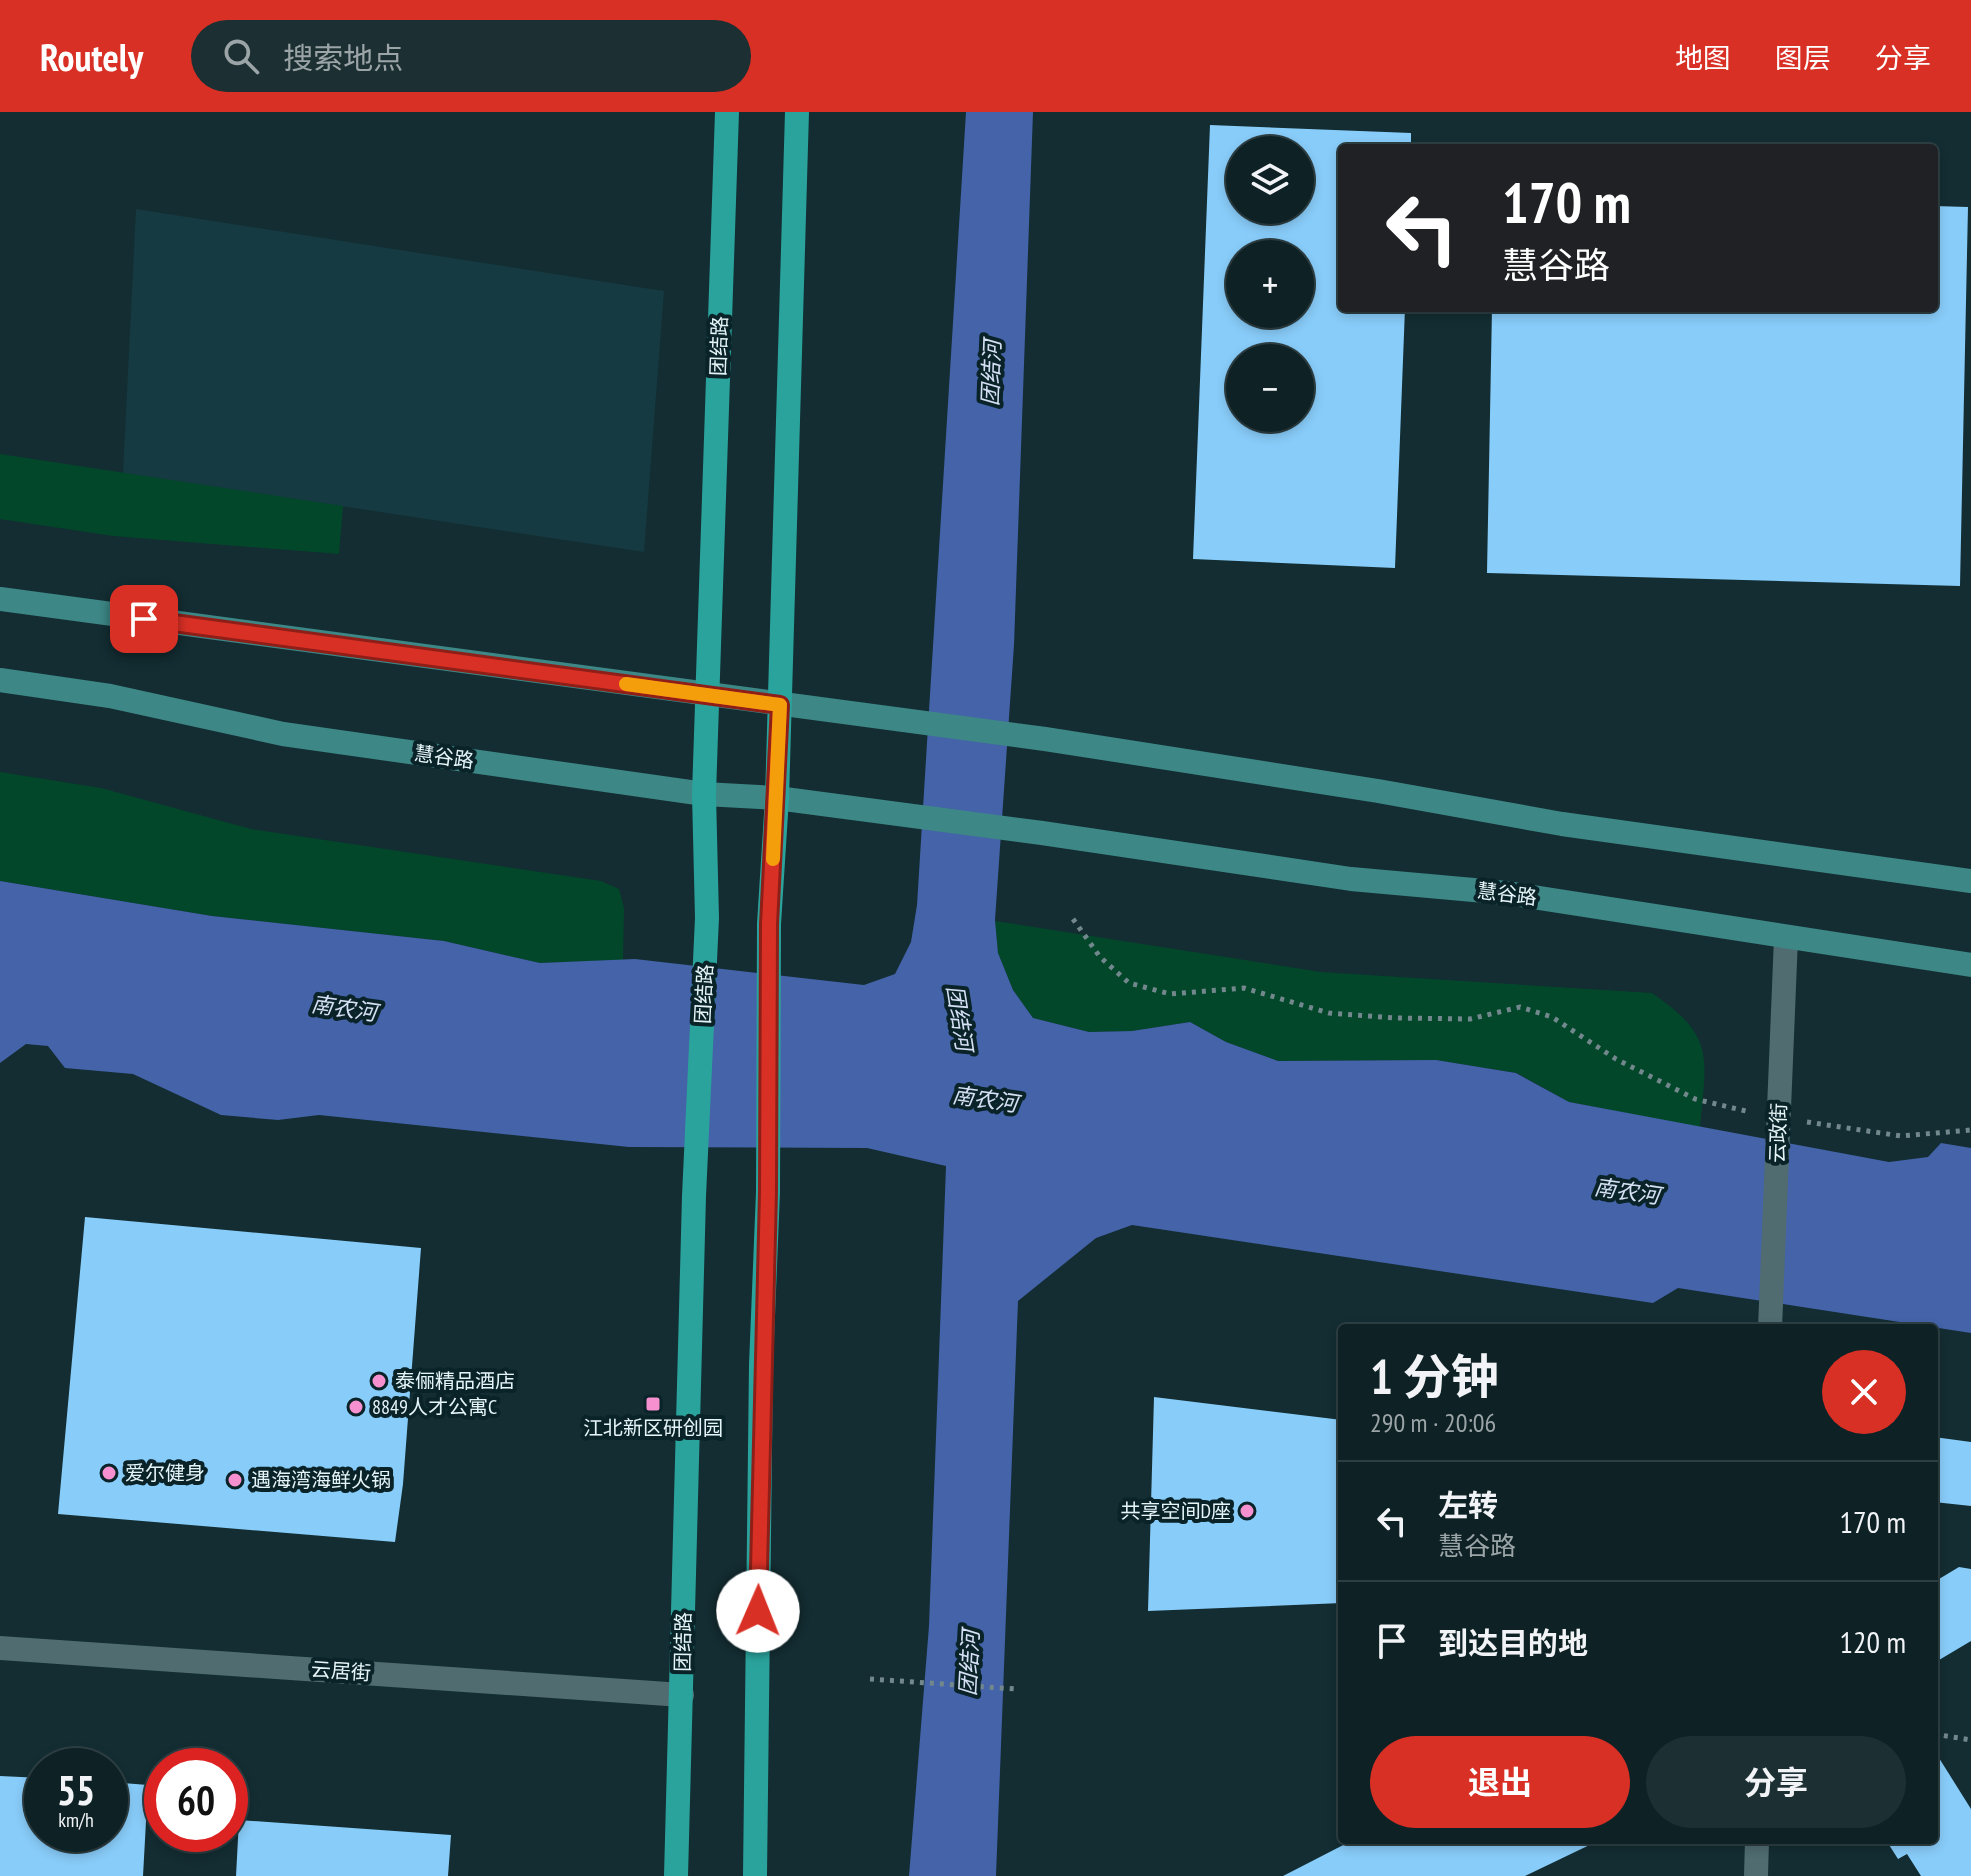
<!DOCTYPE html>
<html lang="zh">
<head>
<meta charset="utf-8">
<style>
  body { margin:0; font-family:"PT Sans Narrow","Noto Sans SC",sans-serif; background:#1c2f32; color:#f1f3f6; height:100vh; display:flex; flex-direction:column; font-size:30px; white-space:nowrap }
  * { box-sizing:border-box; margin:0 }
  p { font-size:26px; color:#9ba4a7 }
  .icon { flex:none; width:44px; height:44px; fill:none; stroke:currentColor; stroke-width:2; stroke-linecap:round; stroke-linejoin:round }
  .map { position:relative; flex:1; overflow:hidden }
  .details { position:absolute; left:1338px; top:1212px; width:600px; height:520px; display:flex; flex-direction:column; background:#0e2226; border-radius:8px; box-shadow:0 4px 12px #0003,0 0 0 2px #2e3f43 }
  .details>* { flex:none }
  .top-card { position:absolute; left:1338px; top:32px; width:600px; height:168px; border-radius:8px; box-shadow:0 4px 12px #0003,0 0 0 2px #2e3f43; background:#202124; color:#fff; overflow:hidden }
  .controls { position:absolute; left:1226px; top:24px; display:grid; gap:16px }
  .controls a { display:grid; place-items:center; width:88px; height:88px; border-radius:50%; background:#0e2226; box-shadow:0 4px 12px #0003,0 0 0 2px #2e3f43; font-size:40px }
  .speed { position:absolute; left:24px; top:1636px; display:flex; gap:16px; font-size:40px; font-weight:700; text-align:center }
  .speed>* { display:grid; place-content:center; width:104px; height:104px; border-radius:50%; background:#0e2226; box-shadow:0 4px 12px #0003,0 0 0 2px #2e3f43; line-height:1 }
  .speed small { font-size:20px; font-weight:400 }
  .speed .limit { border:12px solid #d22; background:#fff; color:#111 }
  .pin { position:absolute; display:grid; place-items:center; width:68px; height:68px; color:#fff; margin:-34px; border-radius:16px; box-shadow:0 4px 12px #0006 }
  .me { position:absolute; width:88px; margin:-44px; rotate:1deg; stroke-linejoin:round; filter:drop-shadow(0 0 6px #0008) }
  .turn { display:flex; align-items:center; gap:28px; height:168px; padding:0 32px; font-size:36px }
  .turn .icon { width:104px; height:104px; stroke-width:2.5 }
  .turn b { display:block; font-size:56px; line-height:68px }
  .round { display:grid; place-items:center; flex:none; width:84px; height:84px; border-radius:42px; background:#1c2f32 }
  .summary { display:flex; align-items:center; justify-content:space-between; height:136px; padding:0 32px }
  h1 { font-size:48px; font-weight:700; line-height:60px }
  .action { display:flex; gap:16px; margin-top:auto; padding:16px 32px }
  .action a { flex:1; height:92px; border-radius:48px; background:#d93025; color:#fff; font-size:32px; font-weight:700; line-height:92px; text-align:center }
  .action a+a { background:#1c2f32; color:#f1f3f6 }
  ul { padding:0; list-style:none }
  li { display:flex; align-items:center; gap:24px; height:120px; padding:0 32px; border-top:2px solid #2e3f43 }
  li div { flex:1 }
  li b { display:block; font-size:30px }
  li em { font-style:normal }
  header { display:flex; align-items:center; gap:48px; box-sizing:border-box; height:112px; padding:0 40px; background:#d93025; color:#fff }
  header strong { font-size:38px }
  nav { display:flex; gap:44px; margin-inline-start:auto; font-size:28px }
  .search { width:560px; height:72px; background:#1c2f32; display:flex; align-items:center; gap:20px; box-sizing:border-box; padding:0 28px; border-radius:44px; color:#9ba4a7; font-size:30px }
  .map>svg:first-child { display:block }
  .built { fill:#153a41 }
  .green { fill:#03472b }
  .water { fill:#4463a8 }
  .building { fill:#88ccf9; fill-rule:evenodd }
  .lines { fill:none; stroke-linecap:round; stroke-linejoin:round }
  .path { stroke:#73888c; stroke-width:5; stroke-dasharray:4 6; stroke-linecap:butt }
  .street { stroke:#506c71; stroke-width:24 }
  .secondary { stroke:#3d8786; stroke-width:24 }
  .primary { stroke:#2aa39c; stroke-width:24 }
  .route-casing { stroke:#8d1f18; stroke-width:20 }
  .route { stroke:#d93025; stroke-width:14 }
  .slow { stroke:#f59e0b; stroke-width:14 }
  .poi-dot { fill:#f790ce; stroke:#092328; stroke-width:3 }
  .labels { text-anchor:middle; stroke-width:8; stroke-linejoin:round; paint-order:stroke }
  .street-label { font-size:20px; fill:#e5f4f7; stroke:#092328 }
  .poi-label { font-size:20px; fill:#e5f4f7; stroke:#092328; text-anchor:start }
  .water-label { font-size:22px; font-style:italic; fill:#d6e0f4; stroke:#092328 }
</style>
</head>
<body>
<header>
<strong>Routely</strong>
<div class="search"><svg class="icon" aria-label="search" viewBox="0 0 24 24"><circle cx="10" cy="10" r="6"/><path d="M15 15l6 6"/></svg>搜索地点</div>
<nav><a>地图</a><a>图层</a><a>分享</a></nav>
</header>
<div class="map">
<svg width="1971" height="1764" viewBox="0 0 1971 1764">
  <rect width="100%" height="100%" fill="#132d32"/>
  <path class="built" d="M136,97l528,82 -20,261 -521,-79z"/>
  <path class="green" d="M0,342l343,52 -4,48 -226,-18 -113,-17z
    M0,660l101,16 150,41 350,52 18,8 5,19 -1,52 -83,3 -96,-22 -232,-25 -212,-35z
    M995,809l326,51 331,21c64,44 54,63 48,135l-131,-26 -52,-29 -81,-13 -158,1 -52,-19 -36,-20 -58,9 -43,1 -56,-14 -20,-28 -15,-37z"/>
  <path class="water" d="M966,0h67l-19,533 -19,275 3,33 15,37 20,28 56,14 43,-1 58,-9 36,20 52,19 158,-1 80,13 53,29 320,60 39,-5 13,-14 30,5v185l-293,-45 -25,15 -521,-78 -36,13 -78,63 -22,575h-87l20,-250 17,-460 -79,-18 -238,-1 -310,-32 -41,5 -57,-5 -88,-41 -68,-6 -17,-22 -22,-2 -26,19v-182l212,35 232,25 96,22 95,-4 229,26 31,-11 16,-32 6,-37z"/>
  <path class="building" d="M1210,13l201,8v15h-69v160h63l-10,260 -202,-9zM1240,38h60v60h-60zM1240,142h60v60h-60zM1240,246h60v60h-60z
    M1934,94l34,1 -8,379 -473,-13 5,-265h442z
    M85,1105l336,31 -18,236 -8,58 -337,-28z
    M1154,1285l188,23v183l-194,8z
    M1934,1325l37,5v64l-37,-4z
    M1959,1455l12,2v72l-37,22v-81z
    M1934,1638l37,59v67h-50l-14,-22 -9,5 -12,-19h48z
    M0,1664l42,2v56h68v-52l38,3 -5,91h-143z
    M239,1708l212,15 -3,41h-212z
    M1353,1728h247l-75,36h-242z"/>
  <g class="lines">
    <path class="path" d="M1073,807l27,38 29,26 41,11 74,-6 85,25 67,5 74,1 50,-12 32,10 64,42 79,40 55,13
      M1807,1010l94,14 70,-6
      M870,1567l146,10
      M1934,1622l37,6"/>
    <path class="street" d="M1770,1216l16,-390
      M0,1536l682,47
      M1756,1764l1,-36"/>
    <path class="secondary" d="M0,487l1045,140 333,52 184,33 409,57
      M0,568l110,16 173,38 421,60 73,4 265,35 309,46 156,14 464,72"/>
    <path class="primary" d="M676,1764l18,-680 13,-278 -3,-124 23,-682
      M755,1764l6,-511 7,-173 1,-268 8,-126 20,-686"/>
  </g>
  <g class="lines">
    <g class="route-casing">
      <path id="route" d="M144,507l636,86 -11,219 -1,268 -10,419"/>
    </g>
    <use href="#route" class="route"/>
    <path class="slow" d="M626,572l154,21 -7,154"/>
  </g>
  <g class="poi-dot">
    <circle cx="379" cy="1269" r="8"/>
    <rect x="645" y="1284" width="16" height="16" rx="4"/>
    <circle cx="356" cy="1295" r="8"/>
    <circle cx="109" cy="1361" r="8"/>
    <circle cx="235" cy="1368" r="8"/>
    <circle cx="1247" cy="1399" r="8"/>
  </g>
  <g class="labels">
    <g class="street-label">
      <text transform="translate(719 234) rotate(-88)" y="7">团结路</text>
      <text transform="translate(444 645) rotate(8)" y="7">慧谷路</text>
      <text transform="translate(1507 782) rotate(7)" y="7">慧谷路</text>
      <text transform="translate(704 882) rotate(-87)" y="7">团结路</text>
      <text transform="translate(1778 1021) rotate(-88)" y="7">云政街</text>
      <text transform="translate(683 1530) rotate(-89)" y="7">团结路</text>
      <text transform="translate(341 1559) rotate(4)" y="7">云居街</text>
    </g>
    <g class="poi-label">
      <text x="395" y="1276">泰俪精品酒店</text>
      <text x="372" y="1302">8849人才公寓C</text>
      <text x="653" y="1323" text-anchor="middle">江北新区研创园</text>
      <text x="125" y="1368">爱尔健身</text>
      <text x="251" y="1375">遇海湾海鲜火锅</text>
      <text x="1231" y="1406" text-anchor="end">共享空间D座</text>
    </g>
    <g class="water-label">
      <text transform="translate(991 261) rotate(-88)" y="8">团结河</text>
      <text transform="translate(344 896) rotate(8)" y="8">南农河</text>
      <text transform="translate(960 906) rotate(81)" y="8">团结河</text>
      <text transform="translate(985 987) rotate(8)" y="8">南农河</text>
      <text transform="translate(1627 1079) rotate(8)" y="8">南农河</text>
      <text transform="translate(969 1551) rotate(-87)" y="8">团结河</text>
    </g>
  </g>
</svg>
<div class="controls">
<a><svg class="icon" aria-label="layers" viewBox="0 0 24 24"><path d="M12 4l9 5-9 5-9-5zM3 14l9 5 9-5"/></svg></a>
<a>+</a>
<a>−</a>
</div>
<div class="speed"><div>55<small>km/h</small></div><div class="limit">60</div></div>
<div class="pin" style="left:144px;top:507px;background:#d93025"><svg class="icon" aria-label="arrive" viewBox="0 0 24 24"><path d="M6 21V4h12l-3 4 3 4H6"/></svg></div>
<svg class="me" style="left:758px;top:1499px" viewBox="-20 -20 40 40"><circle r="19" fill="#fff"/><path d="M0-13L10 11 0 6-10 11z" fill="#d93025"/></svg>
<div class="top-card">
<div class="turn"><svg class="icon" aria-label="left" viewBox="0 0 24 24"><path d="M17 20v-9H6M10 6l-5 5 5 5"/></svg><div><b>170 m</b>慧谷路</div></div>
</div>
<section class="details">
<div class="summary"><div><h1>1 分钟</h1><p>290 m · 20:06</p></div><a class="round" style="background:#d93025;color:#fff"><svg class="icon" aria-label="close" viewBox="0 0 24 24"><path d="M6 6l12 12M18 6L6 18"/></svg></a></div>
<ul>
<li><svg class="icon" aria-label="left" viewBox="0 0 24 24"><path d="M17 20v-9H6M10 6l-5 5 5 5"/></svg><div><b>左转</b><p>慧谷路</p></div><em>170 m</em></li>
<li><svg class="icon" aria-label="arrive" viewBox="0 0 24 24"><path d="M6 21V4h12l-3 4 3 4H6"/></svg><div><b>到达目的地</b></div><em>120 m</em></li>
</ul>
<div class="action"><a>退出</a><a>分享</a></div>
</section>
</div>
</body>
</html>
